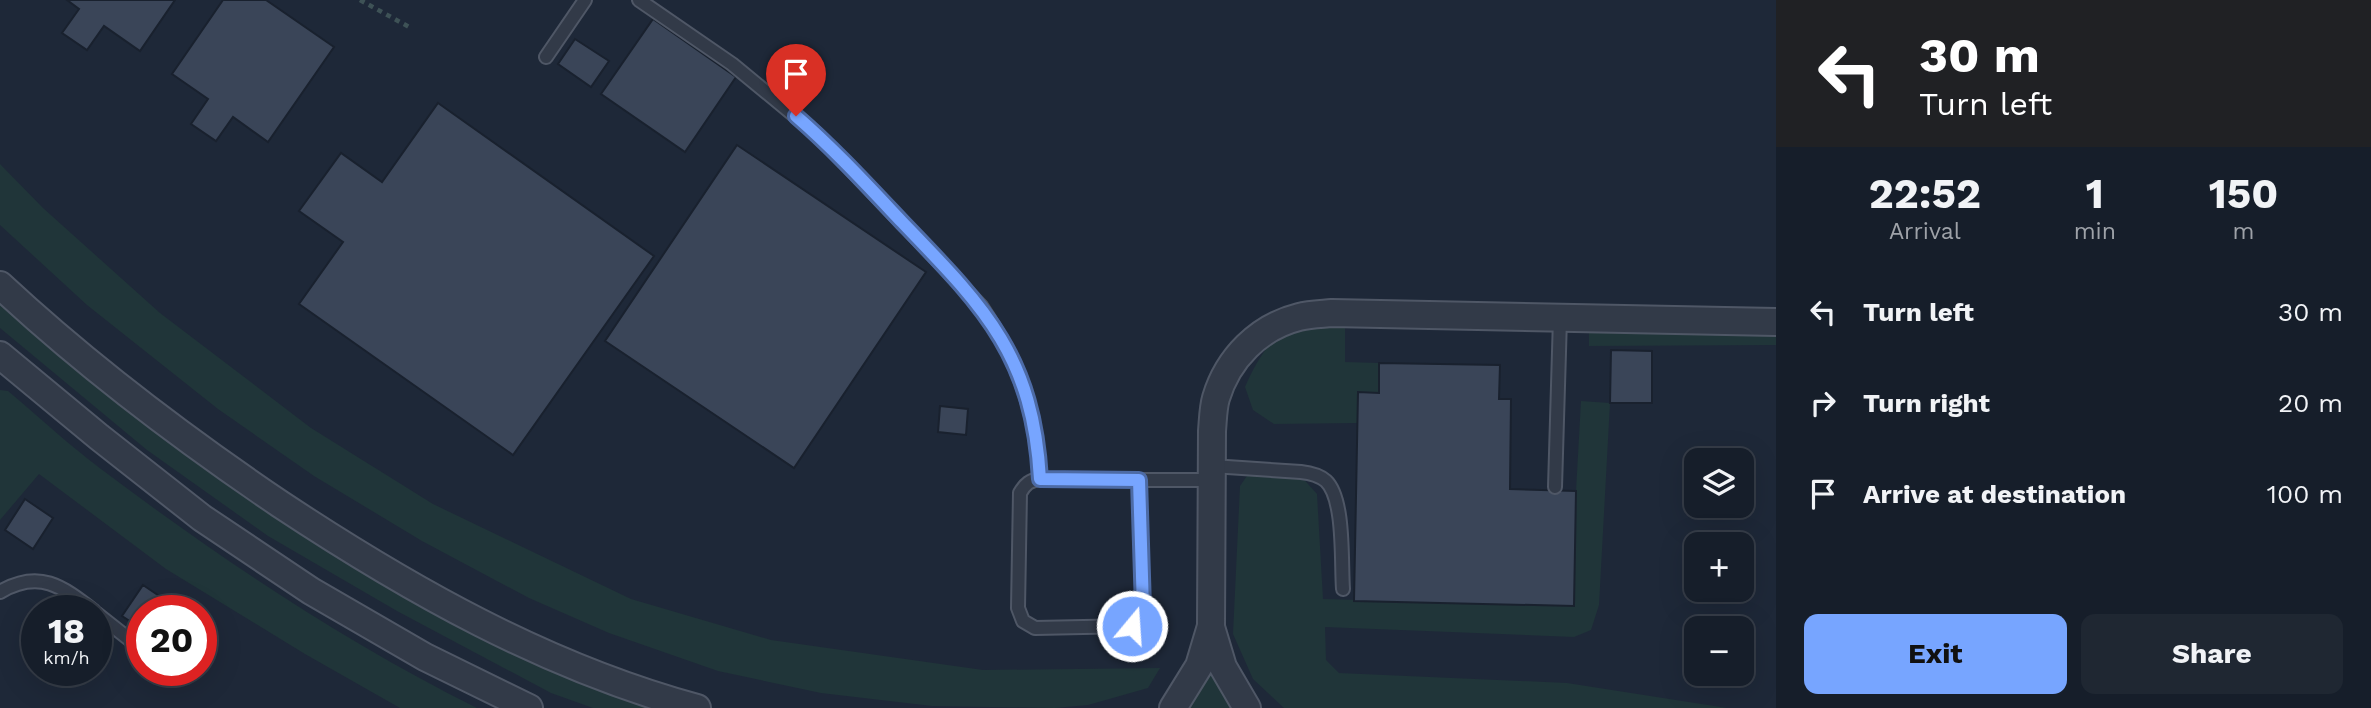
<!DOCTYPE html>
<html lang="en">
<head>
<meta charset="utf-8">
<style>
  body { margin:0; font-family:"Work Sans",sans-serif; background:#1f2732; color:#f1f3f6; height:100vh; display:flex; flex-direction:column; font-size:26px; white-space:nowrap }
  * { box-sizing:border-box; margin:0 }
  p { font-size:23px; color:#9ea2a8 }
  .icon { flex:none; width:38px; height:38px; fill:none; stroke:currentColor; stroke-width:2; stroke-linecap:round; stroke-linejoin:round }
  .map { position:relative; flex:1; overflow:hidden }
  .drawer { display:flex; flex-direction:column; background:#161e2a; width:595px }
  .drawer>* { flex:none }
  .top-card { background:#202124; color:#fff; overflow:hidden }
  .controls { position:absolute; left:1684px; top:448px; display:grid; gap:14px }
  .controls a { display:grid; place-items:center; width:70px; height:70px; border-radius:14px; background:#161e2a; box-shadow:0 7px 28px #0002,0 0 0 2px #353c47; font-size:35px }
  .speed { position:absolute; left:21px; top:595px; display:flex; gap:14px; font-size:35px; font-weight:700; text-align:center }
  .speed>* { display:grid; place-content:center; width:91px; height:91px; border-radius:50%; background:#161e2a; box-shadow:0 7px 28px #0002,0 0 0 2px #353c47; line-height:1 }
  .speed small { font-size:18px; font-weight:400 }
  .speed .limit { border:10px solid #d22; background:#fff; color:#111 }
  .pin { position:absolute; display:grid; place-items:center; width:60px; height:60px; color:#fff; margin:-72px -30px; border-radius:50% 50% 50% 0; rotate:-45deg; box-shadow:0 0 7px #0007 }
  .pin .icon { rotate:45deg }
  .me { position:absolute; width:77px; margin:-38px; rotate:18deg; stroke-linejoin:round; filter:drop-shadow(0 0 5px #0008) }
  .turn { display:flex; align-items:center; gap:24px; height:147px; padding:0 28px; font-size:32px }
  .turn .icon { width:91px; height:91px; stroke-width:2.5 }
  .turn b { display:block; font-size:49px; line-height:60px }
  .eta { display:flex; justify-content:space-evenly; align-items:center; height:119px; text-align:center }
  .eta b { font-size:42px; font-weight:700; line-height:49px }
  .cta { display:flex; gap:14px; margin-top:auto; padding:14px 28px }
  .cta a { flex:1; height:80px; border-radius:14px; background:#77a5ff; color:#111; font-size:28px; font-weight:700; line-height:80px; text-align:center }
  .cta a+a { background:#1f2732; color:#f1f3f6 }
  ul { padding:0; list-style:none }
  li { display:flex; align-items:center; gap:21px; height:91px; padding:0 28px }
  li div { flex:1 }
  li b { display:block; font-size:26px }
  li em { font-style:normal }
  main { display:flex; flex:1; min-height:0 }
  .map>svg:first-child { display:block }
  .green { fill:#203539 }
  .building { fill:#3a4558; stroke:#19212e; stroke-width:2 }
  .lines { fill:none; stroke-linecap:round; stroke-linejoin:round }
  .service-casing { stroke:#4f5766; stroke-width:16 }
  .minor-casing { stroke:#4f5766; stroke-width:30 }
  .path { stroke:#3e5256; stroke-width:4.5; stroke-dasharray:5 5; stroke-linecap:butt }
  .service { stroke:#323a48; stroke-width:12 }
  .minor { stroke:#323a48; stroke-width:26 }
  .route-casing { stroke:#4d6ba6; stroke-width:18 }
  .route { stroke:#77a5ff; stroke-width:12 }
</style>
</head>
<body>
<main>
<div class="map">
<svg width="1776" height="708" viewBox="0 0 1776 708">
  <rect width="100%" height="100%" fill="#1e2838"/>
  <path class="green" d="M0,164l43,44 117,105 151,115 122,76 198,95 140,41 212,30 177,-2 -12,20 -60,17 -33,3 -123,-2 -111,-13 -103,-22 -109,-38 -80,-35 -107,-57 -108,-65 -96,-67 -131,-104 -87,-80z
    M0,292l288,222 389,194h-84l-42,-15 -154,-82 -129,-75 -121,-86 -147,-122z
    M1345,312v50l34,1v30h-21l-1,30 -83,1 -21,-14 -8,-23c8,-19 23,-47 41,-57 15,-8 42,-13 59,-18z
    M1589,317l187,1v27l-187,1z
    M0,390l8,1c31,26 61,54 93,78 118,89 244,173 376,239h-77l-95,-54 -139,-85 -127,-95 -39,46z
    M1581,401l29,2 -11,202 -8,25 -17,7 -249,-10 1,33 13,13 228,10 160,25h-443l-31,-29 -20,-45 7,-148 11,-16 19,-8 29,12 18,20 6,105 250,7 3,-115z
    M1207,666l34,42h-61z"/>
  <path class="building" d="M67,0h108l-35,51 -36,-25 -17,24 -25,-17 17,-24z
    M223,0h43l68,47 -66,95 -35,-25 -17,24 -25,-17 17,-25 -36,-25z
    M653,19l83,58 -51,75 -84,-58z
    M575,39l34,22 -18,26 -33,-23z
    M438,103l216,153 -141,199 -214,-151 44,-62 -44,-31 42,-58 41,29z
    M737,145l189,127 -132,196 -189,-127z
    M1611,350l41,1v52h-42z
    M1379,363l121,2 -1,34h12l-1,90 66,2 -2,115 -220,-5 4,-209 21,1z
    M940,406l28,3 -2,26 -28,-3z
    M25,499l28,19 -20,31 -28,-19z
    M143,585l28,19 -5,7h-24v18l-20,-13z"/>
  <g class="lines">
    <g class="service-casing">
      <path id="service" d="M639,0l93,64 85,70 164,172c38,57 55,105 59,173
        M546,57l39,-57
        M1212,466l89,6c9,1 18,3 25,9 19,18 15,82 17,108
        M1040,479l99,1 4,128 -1,7 -10,11 -97,2 -12,-7 -5,-13 2,-115c5,-9 10,-13 20,-14z
        M1139,480h73
        M1555,487l5,-169
        M0,592c39,-23 62,-6 94,19
        M96,613l38,30"/>
    </g>
    <g class="minor-casing">
      <path id="minor" d="M0,285c87,81 181,152 280,219 130,86 266,163 417,204
        M0,355l99,82 103,81 109,73 114,66 104,51
        M1211,627l12,40 24,41
        M1173,708l26,-42 12,-40 1,-195c1,-11 1,-23 4,-33 12,-40 43,-71 83,-81 11,-3 23,-3 33,-4l444,9"/>
    </g>
    <path class="path" d="M360,0l51,28"/>
    <use href="#service" class="service"/>
    <use href="#minor" class="minor"/>
  </g>
  <g class="lines">
    <g class="route-casing">
      <path id="route" d="M796,116c38,33 72,70 106,106 82,85 131,133 138,257l99,1 4,128 -1,7 -10,11"/>
    </g>
    <use href="#route" class="route"/>
  </g>
</svg>
<div class="controls">
<a><svg class="icon" aria-label="layers" viewBox="0 0 24 24"><path d="M12 4l9 5-9 5-9-5zM3 14l9 5 9-5"/></svg></a>
<a>+</a>
<a>−</a>
</div>
<div class="speed"><div>18<small>km/h</small></div><div class="limit">20</div></div>
<div class="pin" style="left:796px;top:116px;background:#d93025"><svg class="icon" aria-label="arrive" viewBox="0 0 24 24"><path d="M6 21V4h12l-3 4 3 4H6"/></svg></div>
<svg class="me" style="left:1132px;top:626px" viewBox="-20 -20 40 40"><circle r="17" fill="#77a5ff" stroke="#fff" stroke-width="3"/><path d="M0-11L8 9 0 5-8 9z" fill="#fff"/></svg>
</div>
<section class="drawer">
<div class="top-card">
<div class="turn"><svg class="icon" aria-label="left" viewBox="0 0 24 24"><path d="M17 20v-9H6M10 6l-5 5 5 5"/></svg><div><b>30 m</b>Turn left</div></div>
</div>
<div class="eta">
<div><b>22:52</b><p>Arrival</p></div>
<div><b>1</b><p>min</p></div>
<div><b>150</b><p>m</p></div>
</div>
<ul>
<li><svg class="icon" aria-label="left" viewBox="0 0 24 24"><path d="M17 20v-9H6M10 6l-5 5 5 5"/></svg><div><b>Turn left</b></div><em>30 m</em></li>
<li><svg class="icon" aria-label="right" viewBox="0 0 24 24"><path d="M7 20v-9h11M14 6l5 5-5 5"/></svg><div><b>Turn right</b></div><em>20 m</em></li>
<li><svg class="icon" aria-label="arrive" viewBox="0 0 24 24"><path d="M6 21V4h12l-3 4 3 4H6"/></svg><div><b>Arrive at destination</b></div><em>100 m</em></li>
</ul>
<div class="cta"><a>Exit</a><a>Share</a></div>
</section>
</main>
</body>
</html>
